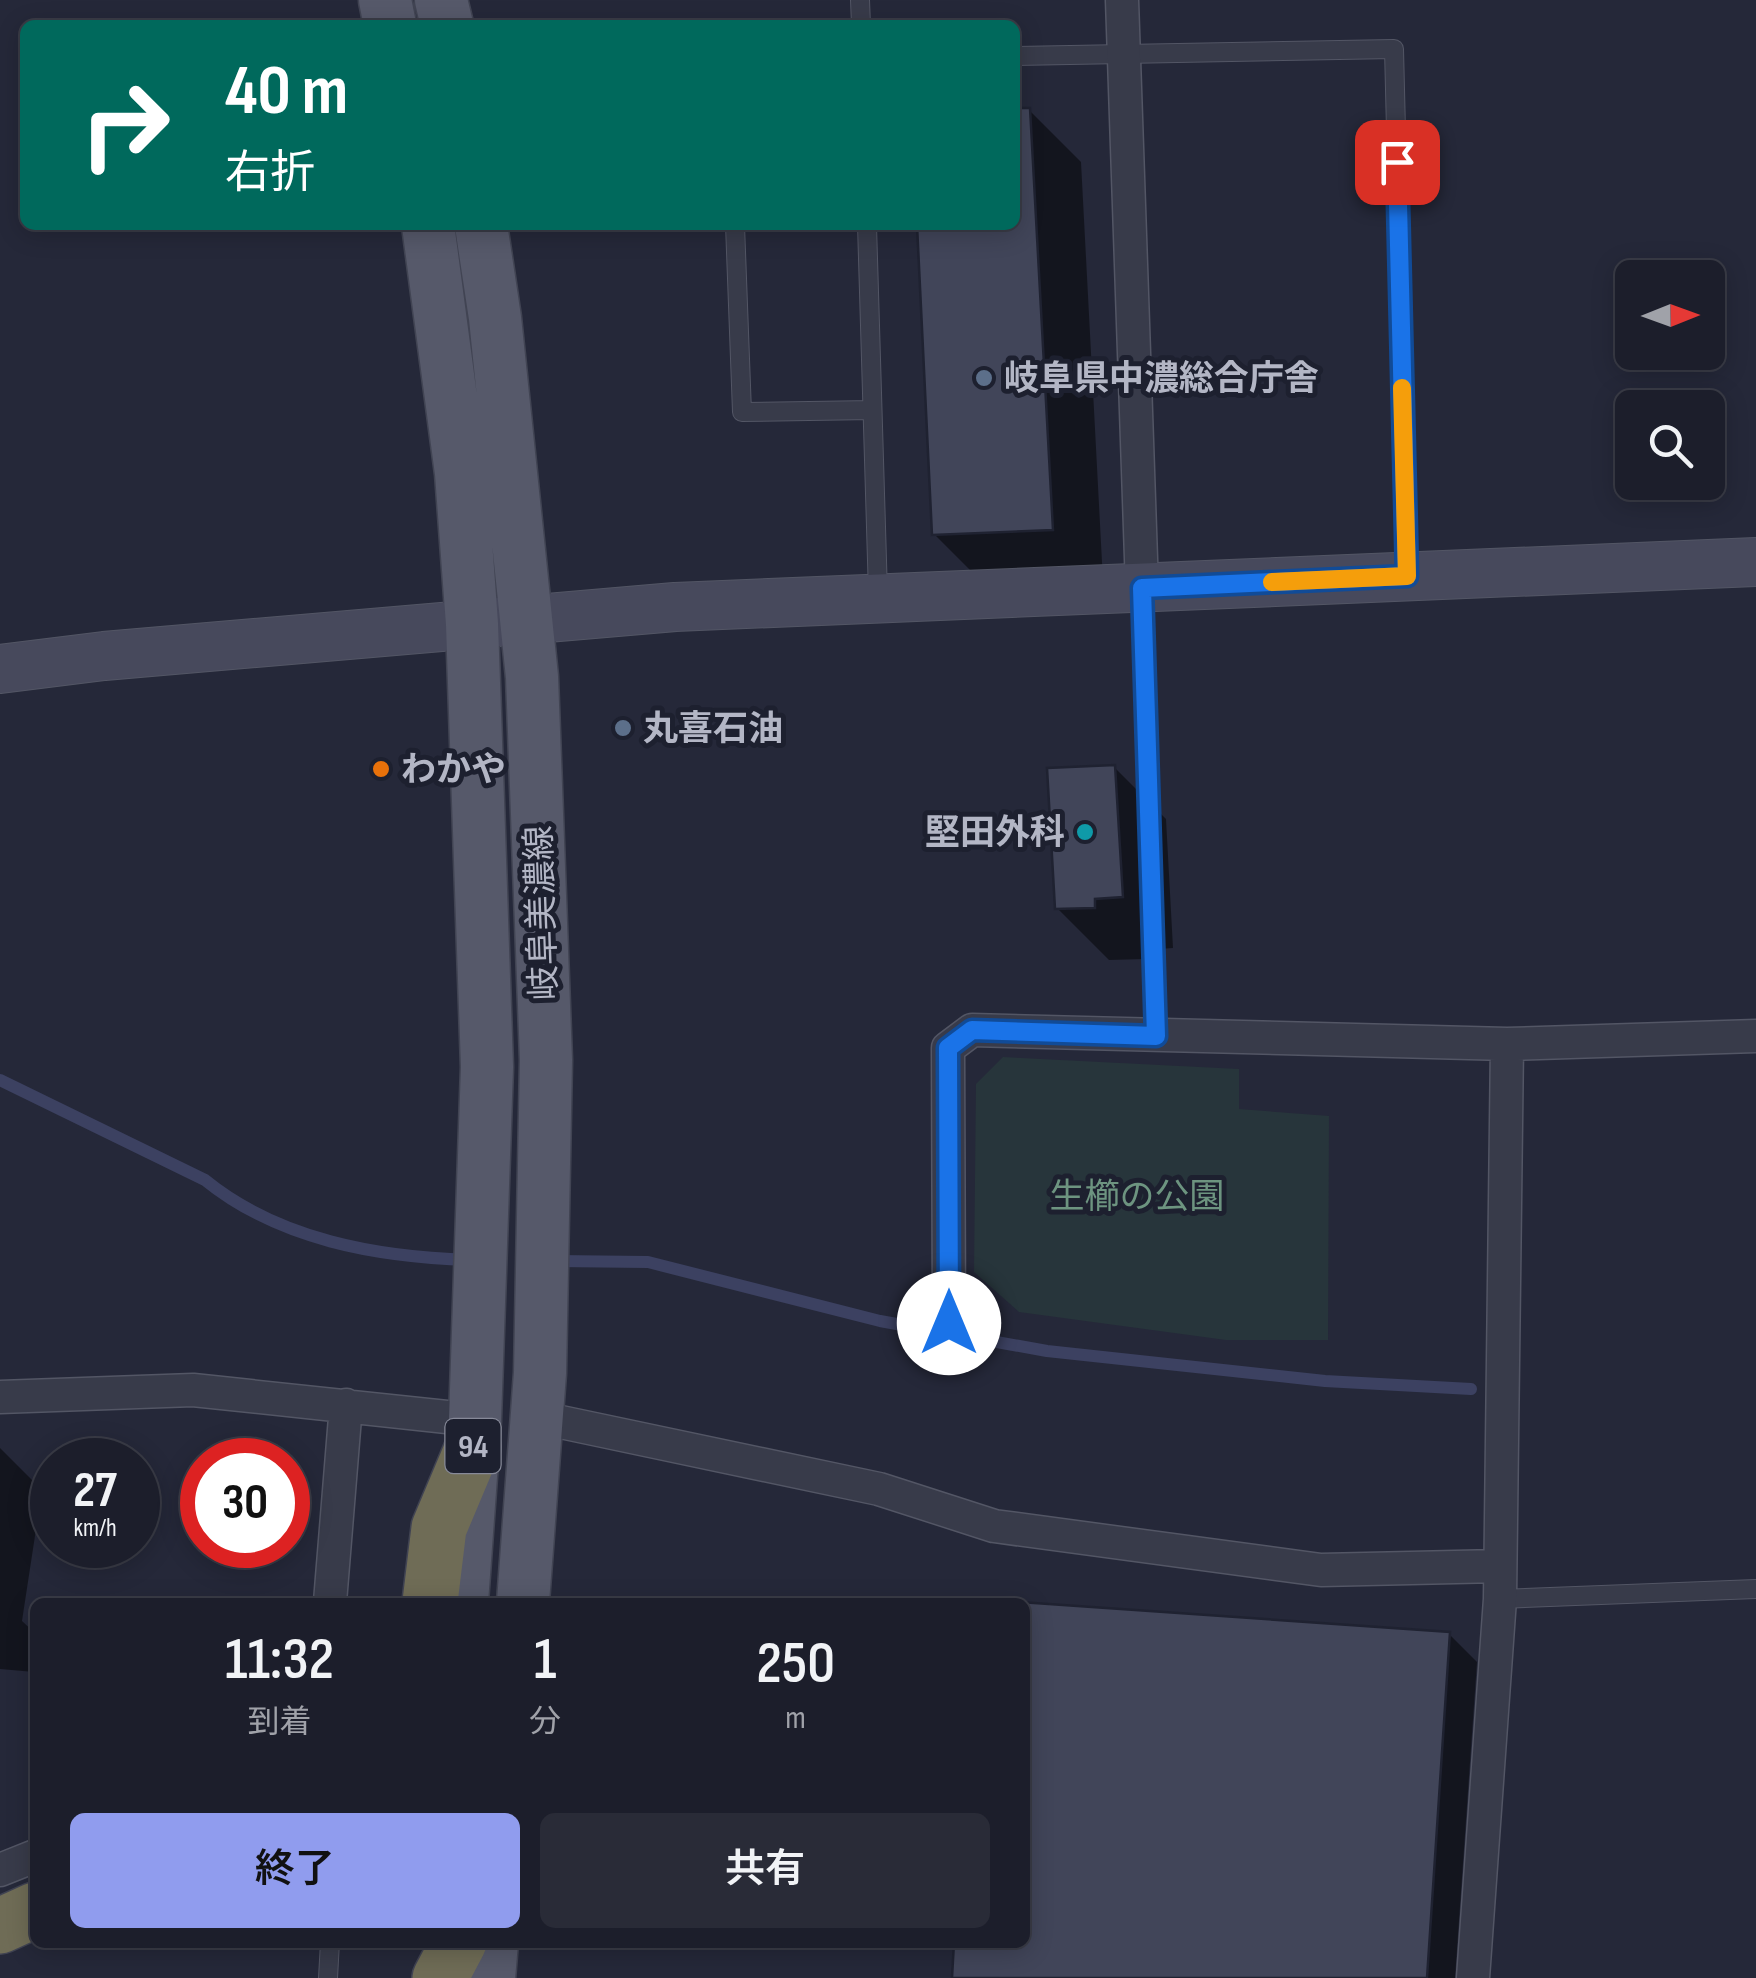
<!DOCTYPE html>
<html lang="ja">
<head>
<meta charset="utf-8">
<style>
  body { margin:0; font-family:"Sofia Sans Condensed","Noto Sans JP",sans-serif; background:#292b37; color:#f1f3f6; height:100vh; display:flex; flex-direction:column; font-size:38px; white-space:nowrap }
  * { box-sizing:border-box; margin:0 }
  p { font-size:32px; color:#a0a2a9 }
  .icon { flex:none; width:55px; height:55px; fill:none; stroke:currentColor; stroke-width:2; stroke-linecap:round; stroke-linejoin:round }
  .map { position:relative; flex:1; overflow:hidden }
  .details { position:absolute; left:30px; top:1598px; width:1000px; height:350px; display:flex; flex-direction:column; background:#1c1e2b; border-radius:15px; box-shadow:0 5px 25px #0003,0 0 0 2px #3a3c47 }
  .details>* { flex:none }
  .guide { position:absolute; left:20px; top:20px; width:1000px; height:210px; border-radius:15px; box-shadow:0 5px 25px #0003,0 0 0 2px #3a3c47; background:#00695c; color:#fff; overflow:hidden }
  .needle { width:65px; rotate:89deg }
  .tools { position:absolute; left:1615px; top:260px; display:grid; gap:20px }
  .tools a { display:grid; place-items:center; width:110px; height:110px; border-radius:15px; background:#1c1e2b; box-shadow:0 5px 25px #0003,0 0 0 2px #3a3c47; font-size:50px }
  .speed { position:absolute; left:30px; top:1438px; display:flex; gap:20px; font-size:50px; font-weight:700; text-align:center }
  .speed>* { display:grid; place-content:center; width:130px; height:130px; border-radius:50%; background:#1c1e2b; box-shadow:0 5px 25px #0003,0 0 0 2px #3a3c47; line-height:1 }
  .speed small { font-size:25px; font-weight:400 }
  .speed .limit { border:15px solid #d22; background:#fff; color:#111 }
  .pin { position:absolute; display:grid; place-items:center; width:85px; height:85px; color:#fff; margin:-42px; border-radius:20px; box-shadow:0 5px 15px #0006 }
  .me { position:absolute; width:110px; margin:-55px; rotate:0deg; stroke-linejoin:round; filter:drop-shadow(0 0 8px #0008) }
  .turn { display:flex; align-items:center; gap:35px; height:210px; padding:0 40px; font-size:45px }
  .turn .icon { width:130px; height:130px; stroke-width:2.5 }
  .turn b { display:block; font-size:70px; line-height:85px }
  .eta { display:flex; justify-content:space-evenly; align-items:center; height:170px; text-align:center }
  .eta b { font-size:60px; font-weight:600; line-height:70px }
  .primary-button { display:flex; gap:20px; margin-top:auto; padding:20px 40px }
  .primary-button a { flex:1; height:115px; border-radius:15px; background:#909cee; color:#111; font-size:40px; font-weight:600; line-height:115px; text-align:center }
  .primary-button a+a { background:#292b37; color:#f1f3f6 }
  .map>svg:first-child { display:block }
  .green { fill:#27353b }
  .shadow { fill:#0007 }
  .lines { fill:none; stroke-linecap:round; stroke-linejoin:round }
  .stream { stroke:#3c4161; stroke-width:12 }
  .building { fill:#414559; stroke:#1f2231; stroke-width:2.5 }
  .lane-casing { stroke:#535665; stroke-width:20 }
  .street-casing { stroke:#535665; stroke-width:35 }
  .secondary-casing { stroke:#535665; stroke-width:50 }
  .primary-casing { stroke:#414453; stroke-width:55 }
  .highway-casing { stroke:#404352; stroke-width:58 }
  .lane { stroke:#383b4a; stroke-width:18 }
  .street { stroke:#383b4a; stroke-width:32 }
  .secondary { stroke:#47495c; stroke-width:48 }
  .primary { stroke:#56596a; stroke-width:52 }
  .highway { stroke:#6f6c56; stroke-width:55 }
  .route-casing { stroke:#114b97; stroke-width:25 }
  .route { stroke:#1a73e8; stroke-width:18 }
  .slow { stroke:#f59e0b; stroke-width:18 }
  .service-dot { fill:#5c6f8a; stroke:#1d202f; stroke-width:4 }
  .food-dot { fill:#e8710a; stroke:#1d202f; stroke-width:4 }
  .culture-dot { fill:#0f9aa8; stroke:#1d202f; stroke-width:4 }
  .labels { text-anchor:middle; stroke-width:10; stroke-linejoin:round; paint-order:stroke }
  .shield { fill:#1d202f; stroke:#868998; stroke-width:2.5 }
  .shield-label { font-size:32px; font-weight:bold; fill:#b3b6c5 }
  .poi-label { font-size:35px; font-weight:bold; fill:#b3b6c5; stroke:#1d202f; text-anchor:start }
  .street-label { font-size:35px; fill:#b3b6c5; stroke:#1d202f }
  .park-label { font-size:35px; fill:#6d9480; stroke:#1d202f }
</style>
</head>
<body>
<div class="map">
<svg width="1756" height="1978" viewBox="0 0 1756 1978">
  <rect width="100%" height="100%" fill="#252839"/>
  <path class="green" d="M1003,1057l236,12v40l90,7 -1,224h-102l-207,-28 -45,-40 2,-188z"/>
  <path class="shadow" d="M1029,110l52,52 22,419 -117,5 -52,-52 -14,-309h95v-114z
    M1114,767l52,52 7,129 -27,2v9l-37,1 -52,-52z
    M0,1448l42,42 -20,131 13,12 -1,39 -34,-3z
    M1025,1605l424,29 28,28 -22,316h-501l71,-36z"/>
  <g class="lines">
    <path class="stream" d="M0,1080l205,100c74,60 172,77 265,80
      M555,1261l93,1 232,59 167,30 278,30 146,8"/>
  </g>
  <path class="building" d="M1015,108h15l23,422 -121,5 -15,-310h98z
    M1115,765l8,132 -28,2v9l-40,1 -8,-141z
    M977,1599l473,33 -23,346h-475l2,-36h71v-340h-48z"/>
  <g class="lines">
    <g class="lane-casing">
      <path id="lane" d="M860,0l1,25
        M1015,56l379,-7 13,527
        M735,225l7,187 130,-2
        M867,225l11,369
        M1142,588l14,448
        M1500,1599l256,-10
        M328,1978l2,-36"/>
    </g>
    <g class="street-casing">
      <path id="street" d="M1122,0l20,588
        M949,1323l-1,-275 24,-18 535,14 249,-8
        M0,1397l193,-7 282,30
        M537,1417l342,72 115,37 327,44 179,-4
        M330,1602l16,-197
        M0,1870l35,-14
        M1473,1978l27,-379 7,-555"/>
    </g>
    <g class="secondary-casing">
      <path id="secondary" d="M0,669l104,-13 571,-49 1081,-45"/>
    </g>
    <g class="primary-casing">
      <path id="primary" d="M385,0l5,25
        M441,0l6,25
        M428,225l33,248 11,151 15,443 -12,353 -13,182
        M481,225l14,93 37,359 14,383 -6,313 -17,229
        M489,1978l3,-36"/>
    </g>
    <g class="highway-casing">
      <path id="highway" d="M430,1602l9,-74 34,-81
        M0,1926l35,-16
        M440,1978l19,-36"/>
    </g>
    <use href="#lane" class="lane"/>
    <use href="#street" class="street"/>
    <use href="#secondary" class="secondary"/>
    <use href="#primary" class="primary"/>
    <use href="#highway" class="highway"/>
  </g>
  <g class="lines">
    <g class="route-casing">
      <path id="route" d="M949,1323l-1,-275 24,-18 184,6 -14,-448 265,-12 -10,-414"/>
    </g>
    <use href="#route" class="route"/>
    <path class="slow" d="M1272,582l135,-6 -5,-188"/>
  </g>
  <g class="service-dot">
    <circle cx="984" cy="378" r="10"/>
    <circle cx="623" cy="728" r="10"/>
  </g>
  <circle class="food-dot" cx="381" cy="769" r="10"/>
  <circle class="culture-dot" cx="1085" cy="832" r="10"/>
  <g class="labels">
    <rect class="shield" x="445.5" y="1419" width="55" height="54" rx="8"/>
    <g class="shield-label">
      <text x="473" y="1457">94</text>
    </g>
    <g class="poi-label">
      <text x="1004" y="390">岐阜県中濃総合庁舎</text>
      <text x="643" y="740">丸喜石油</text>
      <text x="401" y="781">わかや</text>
      <text x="1065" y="844" text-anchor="end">堅田外科</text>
    </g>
    <g class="street-label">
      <text transform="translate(541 913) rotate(-92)" y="12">岐阜美濃線</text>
    </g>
    <g class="park-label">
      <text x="1137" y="1208">生櫛の公園</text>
    </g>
  </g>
</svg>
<div class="tools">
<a><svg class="needle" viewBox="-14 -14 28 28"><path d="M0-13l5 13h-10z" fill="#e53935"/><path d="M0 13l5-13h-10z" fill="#a0a2a9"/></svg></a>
<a><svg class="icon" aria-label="search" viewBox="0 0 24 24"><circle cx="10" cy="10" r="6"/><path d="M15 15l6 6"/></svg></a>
</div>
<div class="speed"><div>27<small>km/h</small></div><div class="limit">30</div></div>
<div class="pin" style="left:1397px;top:162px;background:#d93025"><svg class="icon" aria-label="arrive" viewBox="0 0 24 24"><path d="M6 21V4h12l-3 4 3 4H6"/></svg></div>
<svg class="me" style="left:949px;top:1323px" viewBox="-20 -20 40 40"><circle r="19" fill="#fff"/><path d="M0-13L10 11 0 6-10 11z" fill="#1a73e8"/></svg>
<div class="guide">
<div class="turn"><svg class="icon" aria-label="right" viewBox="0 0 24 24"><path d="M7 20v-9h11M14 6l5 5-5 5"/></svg><div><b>40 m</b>右折</div></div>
</div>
<section class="details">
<div class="eta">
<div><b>11:32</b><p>到着</p></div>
<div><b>1</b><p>分</p></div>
<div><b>250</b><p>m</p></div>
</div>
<div class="primary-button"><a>終了</a><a>共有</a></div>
</section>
</div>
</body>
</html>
